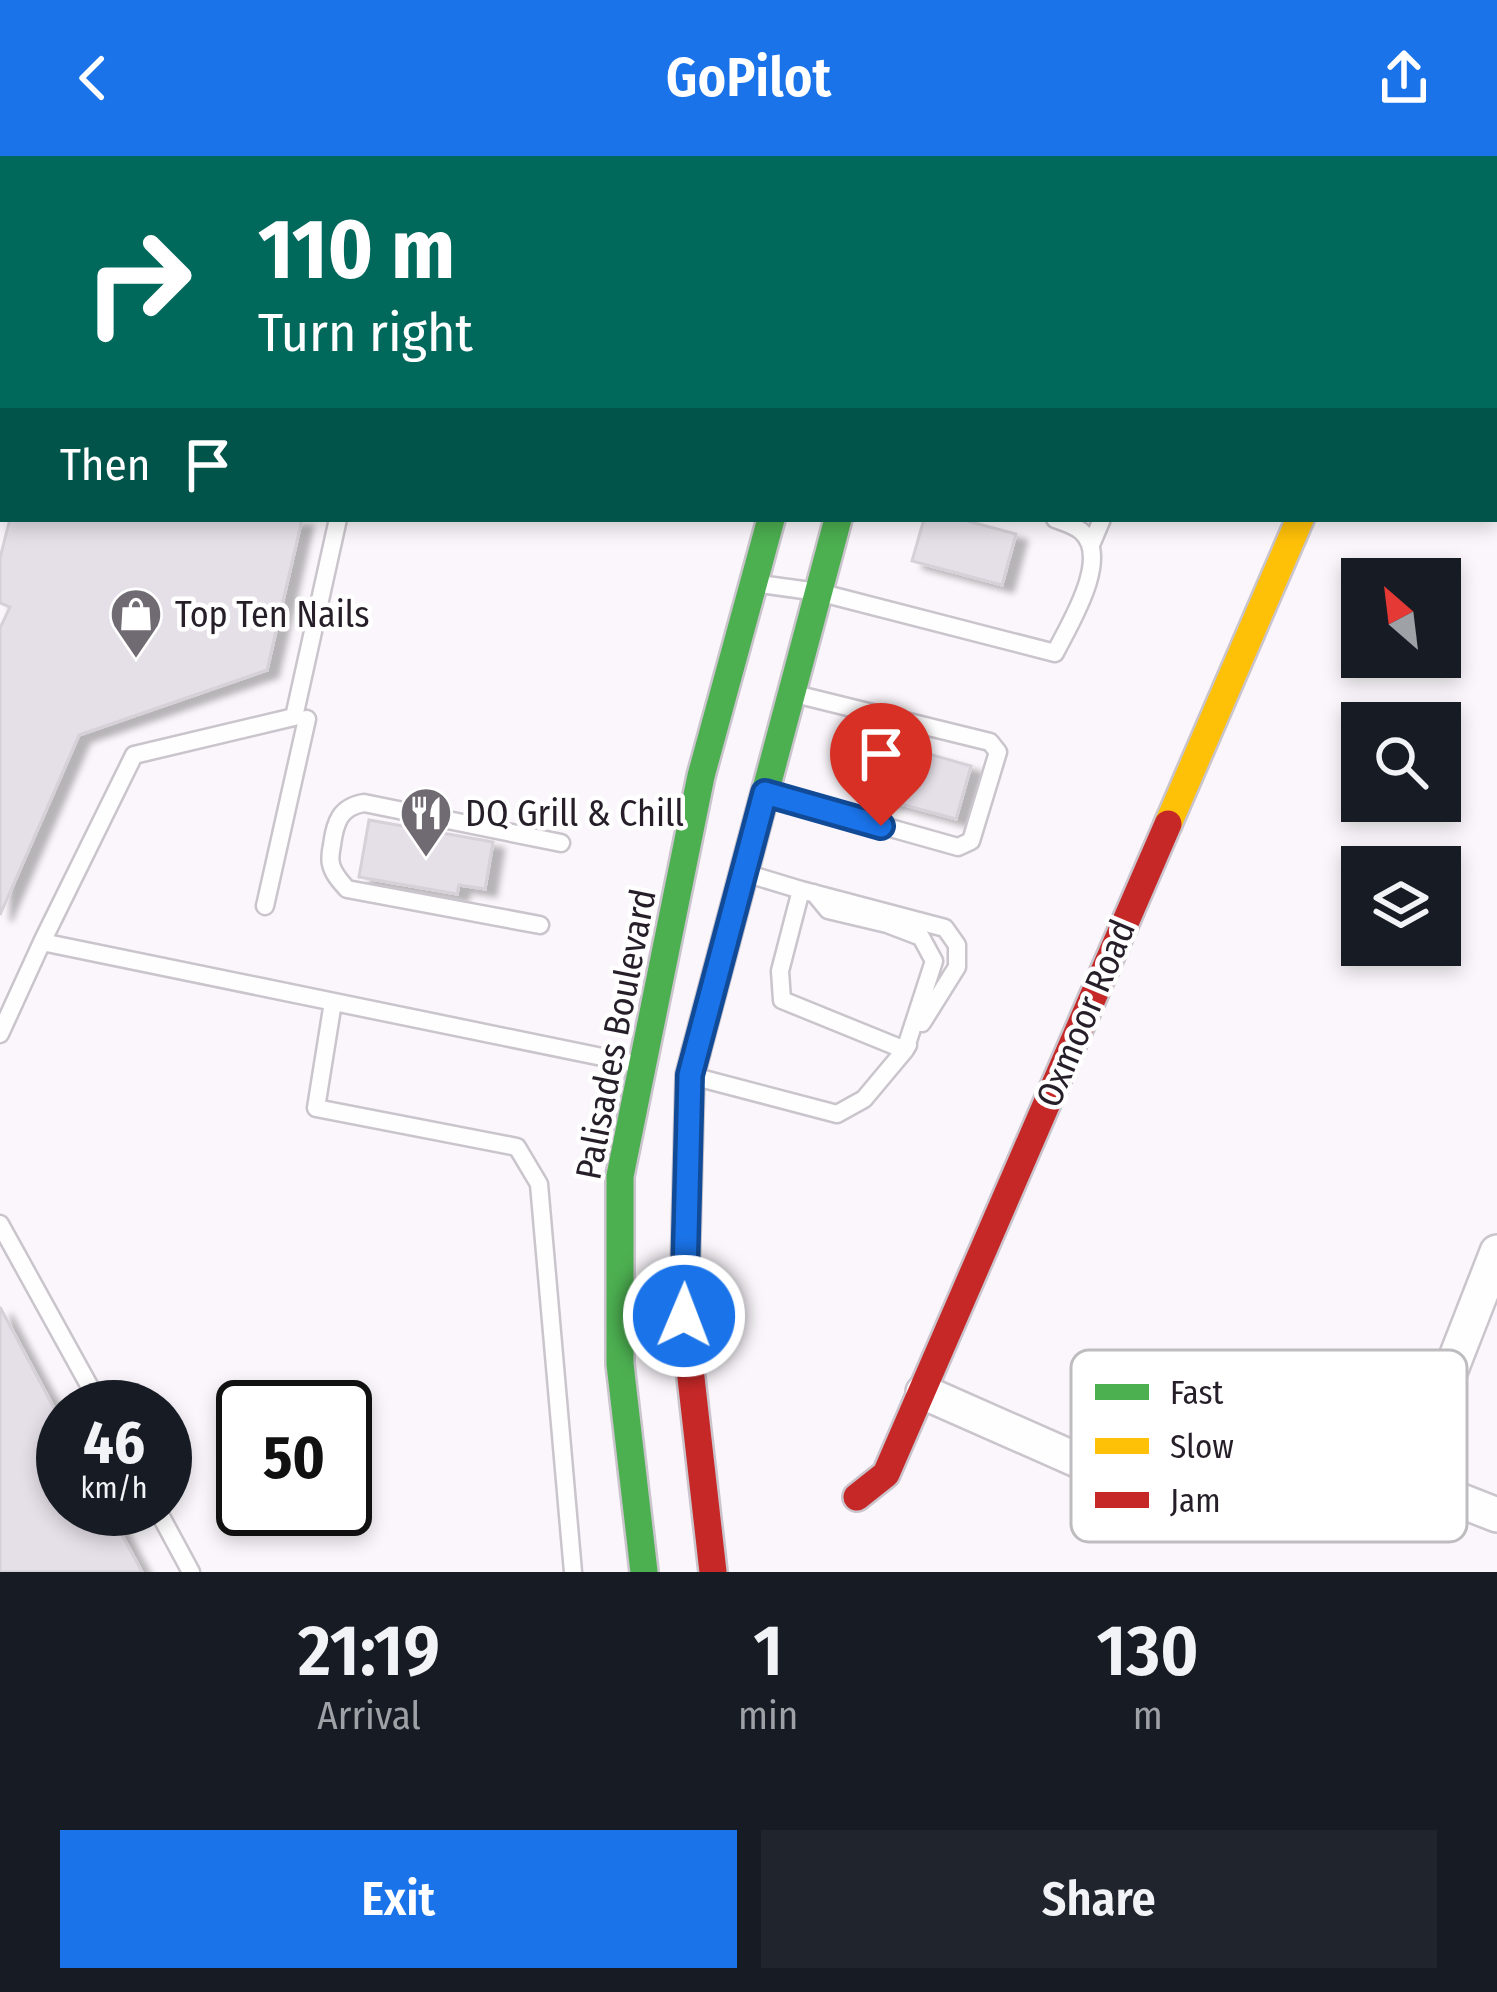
<!DOCTYPE html>
<html lang="en">
<head>
<meta charset="utf-8">
<style>
  body { margin:0; font-family:"Fira Sans Condensed",sans-serif; background:#20242c; color:#f1f3f6; height:100vh; display:flex; flex-direction:column; font-size:45px; white-space:nowrap }
  * { box-sizing:border-box; margin:0 }
  p { font-size:39px; color:#9ea1a6 }
  .icon { flex:none; width:66px; height:66px; fill:none; stroke:currentColor; stroke-width:2; stroke-linecap:round; stroke-linejoin:round }
  .map { position:relative; height:1416px; overflow:hidden }
  .sheet { display:flex; flex-direction:column; background:#171b24; flex:1 }
  .sheet>* { flex:none }
  .hud { position:absolute; left:0px; top:0px; width:1497px; height:366px; box-shadow:0 6px 18px #0003; background:#00695c; color:#fff; overflow:hidden }
  .needle { width:78px; rotate:332deg }
  .buttons { position:absolute; left:1341px; top:402px; display:grid; gap:24px }
  .buttons a { display:grid; place-items:center; width:120px; height:120px; border-radius:0px; background:#171b24; box-shadow:0 6px 18px #0003; font-size:60px }
  .speed { position:absolute; left:36px; top:1224px; display:flex; gap:24px; font-size:60px; font-weight:700; text-align:center }
  .speed>* { display:grid; place-content:center; width:156px; height:156px; border-radius:50%; background:#171b24; box-shadow:0 6px 18px #0003; line-height:1 }
  .speed small { font-size:30px; font-weight:400 }
  .speed .limit { border:6px solid #111; border-radius:18px; background:#fff; color:#111 }
  .pin { position:absolute; display:grid; place-items:center; width:102px; height:102px; color:#fff; margin:-123px -51px; border-radius:50% 50% 50% 0; rotate:-45deg; box-shadow:0 0 12px #0007 }
  .pin .icon { rotate:45deg }
  .me { position:absolute; width:132px; margin:-66px; rotate:1deg; stroke-linejoin:round; filter:drop-shadow(0 0 9px #0008) }
  .turn { display:flex; align-items:center; gap:42px; height:252px; padding:0 60px; font-size:54px }
  .turn .icon { width:156px; height:156px; stroke-width:2.5 }
  .turn b { display:block; font-size:84px; line-height:102px }
  .then { display:flex; align-items:center; height:114px; padding:0 60px; background:#0003; gap:24px; font-size:45px }
  .eta { display:flex; justify-content:space-evenly; align-items:center; height:204px; text-align:center }
  .eta b { font-size:72px; font-weight:600; line-height:84px }
  .action { display:flex; gap:24px; margin-top:auto; padding:24px 60px }
  .action a { flex:1; height:138px; border-radius:0px; background:#1a73e8; color:#fff; font-size:48px; font-weight:600; line-height:138px; text-align:center }
  .action a+a { background:#20242c; color:#f1f3f6 }
  header { display:flex; justify-content:space-between; align-items:center; height:156px; padding:0 60px; background:#1a73e8; color:#fff; font-size:54px; font-weight:600 }
  .map>svg:first-child { display:block }
  .building { fill:#e5dfe7; stroke:#d6d1d8; stroke-width:3; filter:url(#shadow) }
  .lines { fill:none; stroke-linecap:round; stroke-linejoin:round }
  .lane-casing { stroke:#cac4cc; stroke-width:21 }
  .street-casing { stroke:#cac4cc; stroke-width:38 }
  .fast-casing { stroke:#cac4cc; stroke-width:32 }
  .slow-casing { stroke:#cac4cc; stroke-width:32 }
  .jam-casing { stroke:#cac4cc; stroke-width:32 }
  .lane { stroke:#fefefe; stroke-width:16 }
  .street { stroke:#fefefe; stroke-width:33 }
  .fast { stroke:#4caf50; stroke-width:27 }
  .slow { stroke:#ffc107; stroke-width:27 }
  .jam { stroke:#c62828; stroke-width:27 }
  .route-casing { stroke:#114b97; stroke-width:30 }
  .route { stroke:#1a73e8; stroke-width:21 }
  .labels { text-anchor:middle; stroke-width:9; stroke-linejoin:round; paint-order:stroke }
  .poi-label { font-size:36px; fill:#261f29; stroke:#fff; text-anchor:start }
  .street-label { font-size:36px; fill:#261f29; stroke:#fff }
  .key { fill:#fff; stroke:#bebcbf; stroke-width:3 }
  .key-label { font-size:33px; fill:#261f29 }
</style>
</head>
<body>
<header><svg class="icon" aria-label="back" viewBox="0 0 24 24"><path d="M15 5l-7 7 7 7"/></svg>GoPilot<svg class="icon" aria-label="share" viewBox="0 0 24 24"><path d="M12 15V3M7 8l5-5 5 5M5 13v7h14v-7"/></svg></header>
<div class="map">
<svg width="1497" height="1416" viewBox="0 0 1497 1416">
  <defs>
    <filter id="shadow"><feDropShadow dx="11" dy="7" stdDeviation="3" flood-color="#0004"/></filter>
  </defs>
  <rect width="100%" height="100%" fill="#faf6fb"/>
  <path class="building" d="M10,363h292l-35,151 -188,65 -79,180v-287l10,-21 -10,-4v-45z
    M924,363h36l56,15 -14,51 -90,-24z
    M876,583l95,27 -15,53 -96,-26z
    M369,664l124,22 -8,47 -26,-4 -2,9 -98,-17z
    M0,1151l63,118v84h45l34,63h-142z"/>
  <g class="lines">
    <g class="lane-casing">
      <path id="lane" d="M1094,0l1,3
        M164,3v-3
        M442,3l1,-3
        M1054,3l3,-3
        M0,211l3,-12
        M1091,389l11,-26
        M760,428l58,8 237,61c14,-28 57,-96 26,-122 -7,-6 -18,-9 -26,-12
        M766,637l192,54 13,-6 27,-89 -8,-10 -195,-48
        M745,717l56,17 -21,81 2,29 123,50 3,-5
        M801,734l144,38 12,17v22l-35,56
        M265,750l42,-187
        M540,769l-193,-36c-6,-7 -14,-15 -16,-25 -1,-4 0,-14 1,-19 3,-23 8,-38 32,-42l197,40
        M42,786l92,-187 160,-38 44,-198
        M333,846l-17,106 201,39 22,37 34,388
        M0,878l42,-92 599,123
        M696,921l141,37 27,-15 41,-49 29,-89 -13,-24 -34,-13 -59,-14 -14,-17
        M0,1068l101,183
        M157,1353l34,63"/>
    </g>
    <g class="street-casing">
      <path id="street" d="M1465,3l2,-3
        M923,1236l163,72 87,18 141,7 94,-9 89,35
        M1408,1324l89,-228"/>
    </g>
    <g class="fast-casing">
      <path id="fast" d="M868,0v3
        M696,896l142,-533
        M644,1416l-24,-208v-188l81,-400 70,-257"/>
    </g>
    <g class="slow-casing">
      <path id="slow" d="M933,3l1,-3
        M1168,668l132,-305"/>
    </g>
    <g class="jam-casing">
      <path id="jam" d="M696,896l-6,23 -6,241 29,256
        M857,1341l29,-23 282,-650"/>
    </g>
    <use href="#lane" class="lane"/>
    <use href="#street" class="street"/>
    <use href="#fast" class="fast"/>
    <use href="#slow" class="slow"/>
    <use href="#jam" class="jam"/>
  </g>
  <g class="lines">
    <g class="route-casing">
      <path id="route" d="M684,1160l6,-241 75,-282 116,33"/>
    </g>
    <use href="#route" class="route"/>
  </g>
  <defs>
    <g id="shop-pin" transform="scale(2.7)"><path d="M0 17L-7.5 6A9.5 9.5 0 1 1 7.5 6Z" fill="#706a72" stroke="#fff"/><path d="M-5-2.5h2.3a2.7 3.5 0 0 1 5.4 0H5L5.5 6h-11ZM-1.5-2.5h3a1.5 2.3 0 0 0-3 0Z" fill="#fff"/></g>
    <g id="restaurant-pin" transform="scale(2.7)"><path d="M0 17L-7.5 6A9.5 9.5 0 1 1 7.5 6Z" fill="#706a72" stroke="#fff"/><path d="M-5-6h1v4h1v-4h1v4h1v-4h1v5L-1.5 .5V6h-2V.5L-5-1ZM5-6V6H3V1.5H1.5Q1.5-4 5-6Z" fill="#fff"/></g>
  </defs>
  <g fill-rule="evenodd">
    <use href="#shop-pin" x="136" y="458"/>
    <use href="#restaurant-pin" x="426" y="657"/>
  </g>
  <g class="labels">
    <g class="poi-label">
      <text x="175" y="471">Top Ten Nails</text>
      <text x="465" y="670">DQ Grill &amp; Chill</text>
    </g>
    <g class="street-label">
      <text transform="translate(1085 857) rotate(-67)" y="13">Oxmoor Road</text>
      <text transform="translate(615 878) rotate(-79)" y="13">Palisades Boulevard</text>
    </g>
  </g>
  <rect x="1071" y="1194" width="396" height="192" rx="18" class="key"/>
  <rect x="1095" y="1228" width="54" height="16" fill="#4caf50"/>
  <rect x="1095" y="1282" width="54" height="16" fill="#ffc107"/>
  <rect x="1095" y="1336" width="54" height="16" fill="#c62828"/>
  <g class="key-label">
    <text x="1170" y="1248">Fast</text>
    <text x="1170" y="1302">Slow</text>
    <text x="1170" y="1356">Jam</text>
  </g>
</svg>
<div class="buttons">
<a><svg class="needle" viewBox="-14 -14 28 28"><path d="M0-13l5 13h-10z" fill="#e53935"/><path d="M0 13l5-13h-10z" fill="#9ea1a6"/></svg></a>
<a><svg class="icon" aria-label="search" viewBox="0 0 24 24"><circle cx="10" cy="10" r="6"/><path d="M15 15l6 6"/></svg></a>
<a><svg class="icon" aria-label="layers" viewBox="0 0 24 24"><path d="M12 4l9 5-9 5-9-5zM3 14l9 5 9-5"/></svg></a>
</div>
<div class="speed"><div>46<small>km/h</small></div><div class="limit">50</div></div>
<div class="pin" style="left:881px;top:670px;background:#d93025"><svg class="icon" aria-label="arrive" viewBox="0 0 24 24"><path d="M6 21V4h12l-3 4 3 4H6"/></svg></div>
<svg class="me" style="left:684px;top:1160px" viewBox="-20 -20 40 40"><circle r="17" fill="#1a73e8" stroke="#fff" stroke-width="3"/><path d="M0-11L8 9 0 5-8 9z" fill="#fff"/></svg>
<div class="hud">
<div class="turn"><svg class="icon" aria-label="right" viewBox="0 0 24 24"><path d="M7 20v-9h11M14 6l5 5-5 5"/></svg><div><b>110 m</b>Turn right</div></div>
<div class="then">Then<svg class="icon" aria-label="arrive" viewBox="0 0 24 24"><path d="M6 21V4h12l-3 4 3 4H6"/></svg></div>
</div>
</div>
<section class="sheet">
<div class="eta">
<div><b>21:19</b><p>Arrival</p></div>
<div><b>1</b><p>min</p></div>
<div><b>130</b><p>m</p></div>
</div>
<div class="action"><a>Exit</a><a>Share</a></div>
</section>
</body>
</html>
